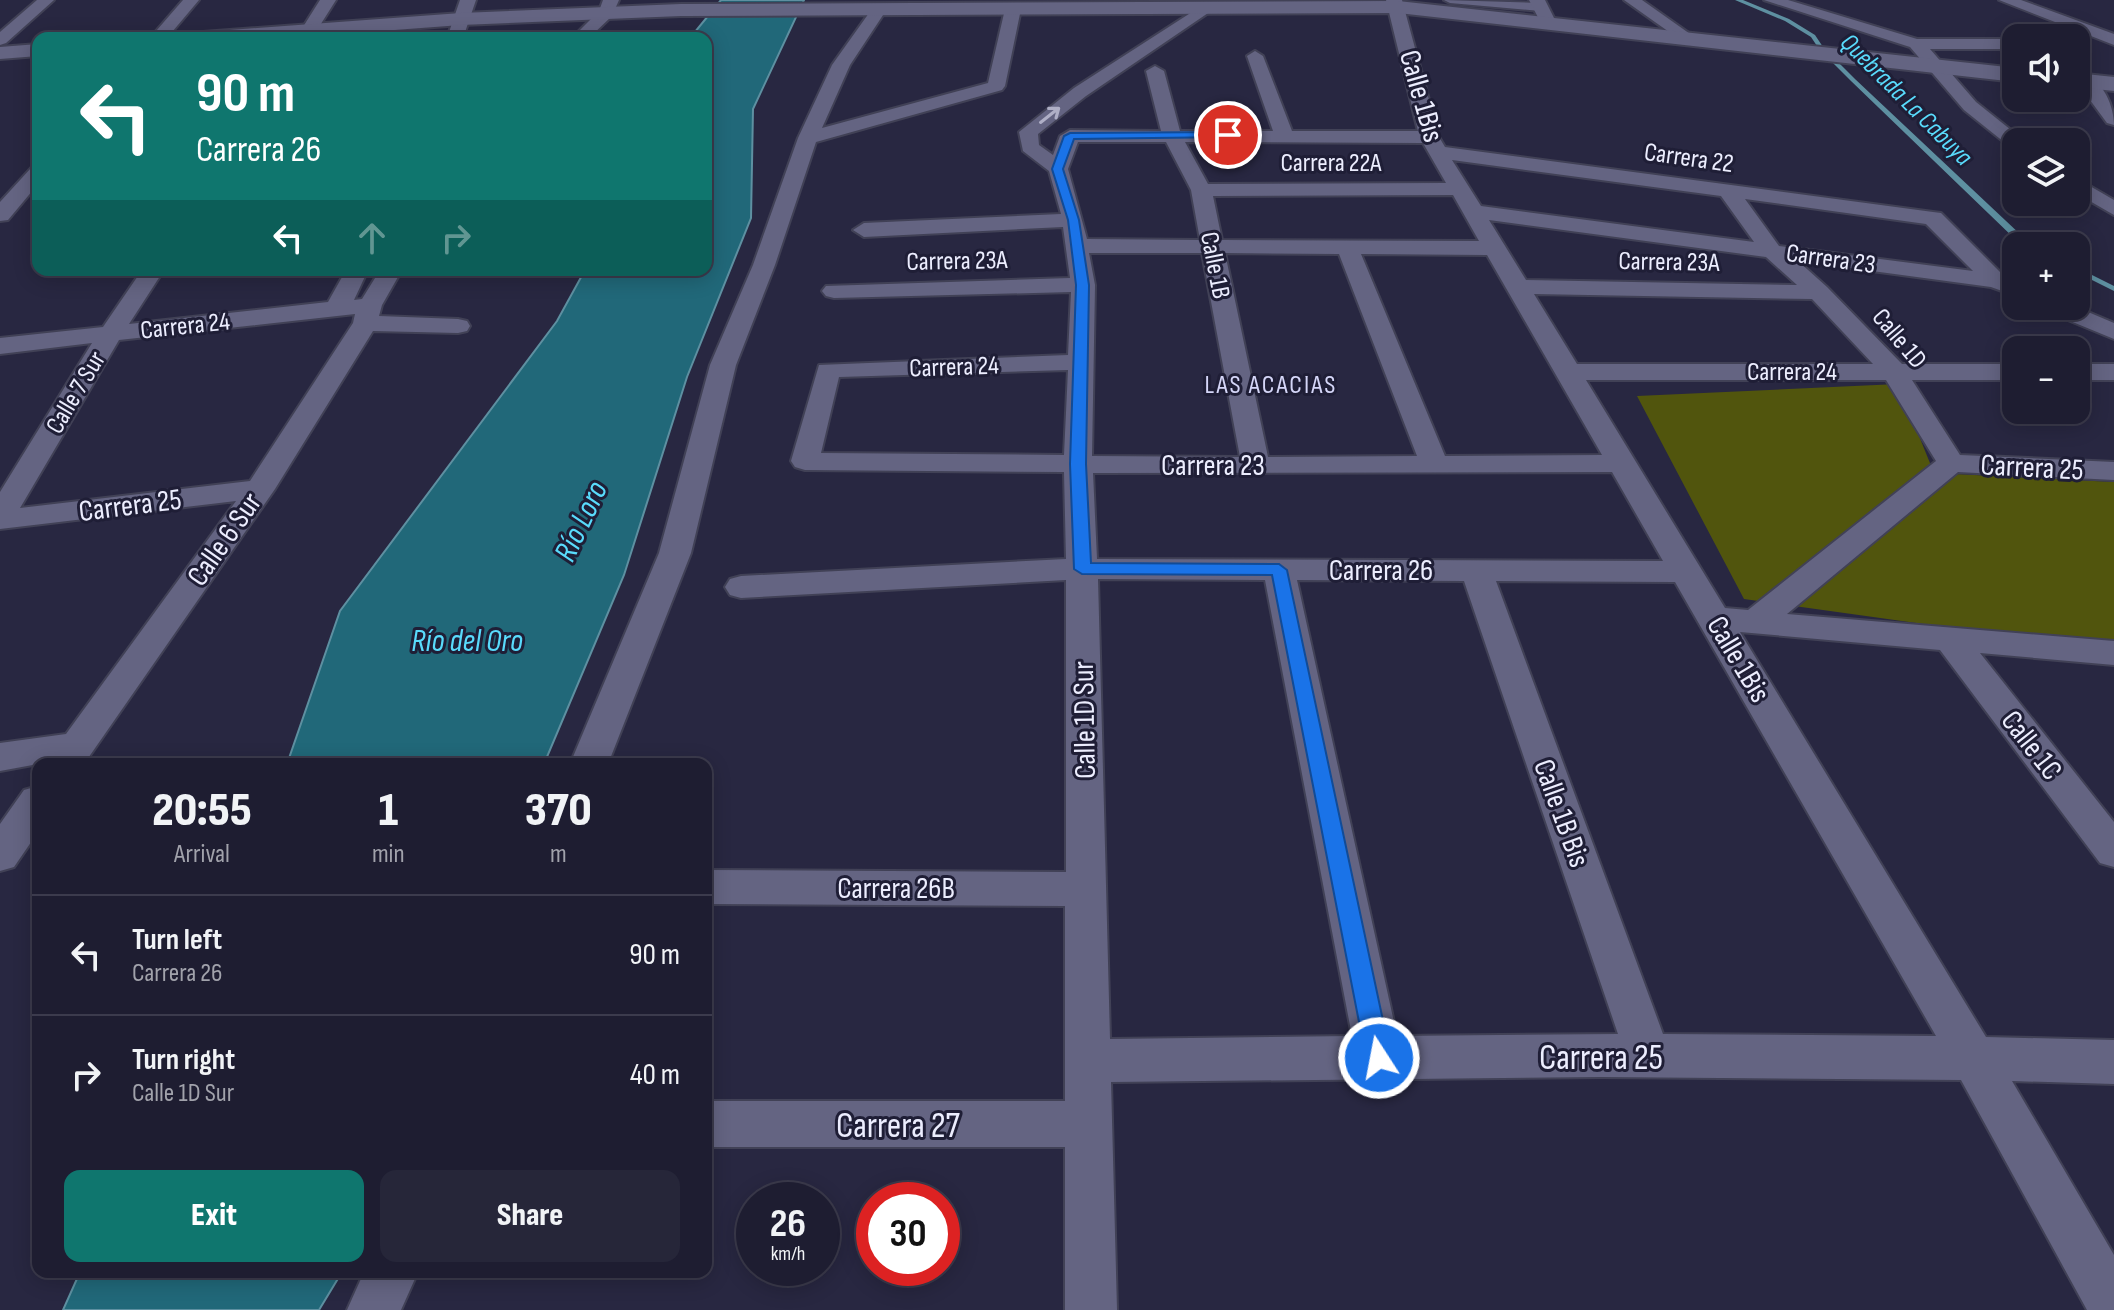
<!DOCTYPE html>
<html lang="en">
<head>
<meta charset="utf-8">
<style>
  body { margin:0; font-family:"Sofia Sans Condensed",sans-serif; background:#262639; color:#f1f3f6; height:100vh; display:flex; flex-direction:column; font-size:30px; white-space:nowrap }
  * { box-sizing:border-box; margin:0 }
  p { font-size:26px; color:#a1a2ab }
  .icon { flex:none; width:44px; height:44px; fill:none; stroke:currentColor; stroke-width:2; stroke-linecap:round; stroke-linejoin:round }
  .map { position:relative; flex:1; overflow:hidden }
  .sheet { position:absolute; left:32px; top:758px; width:680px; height:520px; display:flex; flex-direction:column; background:#1e1d31; border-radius:16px; box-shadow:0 4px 20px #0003,0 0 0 2px #3c3b4d }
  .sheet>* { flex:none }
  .top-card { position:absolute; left:32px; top:32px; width:680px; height:244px; border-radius:16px; box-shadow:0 4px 20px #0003,0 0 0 2px #3c3b4d; background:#0f766e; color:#fff; overflow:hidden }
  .tools { position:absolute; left:2002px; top:24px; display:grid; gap:16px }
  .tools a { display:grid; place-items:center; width:88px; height:88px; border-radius:16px; background:#1e1d31; box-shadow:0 4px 20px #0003,0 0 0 2px #3c3b4d; font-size:40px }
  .speed { position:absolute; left:736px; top:1182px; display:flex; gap:16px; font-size:40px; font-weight:700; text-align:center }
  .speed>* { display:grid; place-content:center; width:104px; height:104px; border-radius:50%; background:#1e1d31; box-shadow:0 4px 20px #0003,0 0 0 2px #3c3b4d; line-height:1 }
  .speed small { font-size:20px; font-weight:400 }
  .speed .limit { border:12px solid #d22; background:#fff; color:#111 }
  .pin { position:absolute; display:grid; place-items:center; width:68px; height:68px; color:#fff; margin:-34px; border:4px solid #fff; border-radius:50%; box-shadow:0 2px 8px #0007 }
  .me { position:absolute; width:88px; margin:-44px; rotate:349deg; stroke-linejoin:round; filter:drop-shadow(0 0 6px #0008) }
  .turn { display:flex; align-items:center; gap:28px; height:168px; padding:0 32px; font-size:36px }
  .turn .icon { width:104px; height:104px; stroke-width:2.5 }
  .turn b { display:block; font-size:56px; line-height:68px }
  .lanes { display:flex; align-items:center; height:76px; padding:0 32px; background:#0003; justify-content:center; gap:40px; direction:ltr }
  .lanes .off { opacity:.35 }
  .eta { display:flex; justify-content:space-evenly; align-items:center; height:136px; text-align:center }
  .eta b { font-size:48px; font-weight:800; line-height:56px }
  .primary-button { display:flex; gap:16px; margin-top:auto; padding:16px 32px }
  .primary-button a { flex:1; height:92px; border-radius:16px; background:#0f766e; color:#fff; font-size:32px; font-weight:800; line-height:92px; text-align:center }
  .primary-button a+a { background:#262639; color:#f1f3f6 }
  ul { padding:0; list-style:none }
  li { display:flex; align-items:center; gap:24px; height:120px; padding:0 32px; border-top:2px solid #3c3b4d }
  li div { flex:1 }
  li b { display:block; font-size:30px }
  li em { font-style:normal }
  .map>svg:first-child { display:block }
  .green { fill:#51550d }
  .water { fill:#216879; stroke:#5e90a1; stroke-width:2 }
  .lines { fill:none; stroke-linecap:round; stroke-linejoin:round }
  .stream { fill:#5e90a1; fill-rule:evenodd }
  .pedestrian-casing { stroke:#414156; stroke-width:4 }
  .minor-casing { stroke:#414156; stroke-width:4 }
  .tertiary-casing { stroke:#414156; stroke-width:4 }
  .pedestrian { fill:#646482; fill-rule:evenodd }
  .minor { fill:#646482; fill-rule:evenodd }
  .tertiary { fill:#646482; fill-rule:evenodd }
  .oneway { stroke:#afafc6 }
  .route { fill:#1a73e8; stroke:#114b97; stroke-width:2 }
  .labels { text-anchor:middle; stroke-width:6; stroke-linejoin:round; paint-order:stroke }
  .far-water-label { font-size:26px; font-style:italic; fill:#59dbfc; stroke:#1f1e36 }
  .far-street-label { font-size:26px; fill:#ecedfe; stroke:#1f1e36 }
  .far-neighbourhood-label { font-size:26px; letter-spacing:2px; fill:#d5d6f8; stroke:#1f1e36 }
  .street-label { font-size:30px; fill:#ecedfe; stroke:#1f1e36 }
  .water-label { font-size:32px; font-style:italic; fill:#59dbfc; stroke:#1f1e36 }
  .near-street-label { font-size:36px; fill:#ecedfe; stroke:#1f1e36 }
</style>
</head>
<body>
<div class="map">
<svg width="2114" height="1310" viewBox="0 0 2114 1310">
  <rect width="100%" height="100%" fill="#282741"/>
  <path class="green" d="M1898,384l36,89 180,9v159l-162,-13 -208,-29 -107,-203z"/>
  <path class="water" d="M721,0h83l-51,109 -2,109 -64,159 -63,198 -80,189h-257l53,-153 217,-290 28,-51h121v-232h-16z
    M80,1272h262l-23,38h-256z"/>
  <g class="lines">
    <path class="stream" d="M1735,0h8l46,19 26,16 8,12 32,32 167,157 15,10h-10l-11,-6 -165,-159 -32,-32 -8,-12 -26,-16z
      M2076,267l38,19v5l-38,-19z"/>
    <g class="pedestrian-casing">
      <path id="pedestrian" d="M1444,0l97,3 6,4 -6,4 -91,-8z"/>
    </g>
    <g class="minor-casing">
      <path id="minor" d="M37,0h17l-48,43 -6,2v-13z
        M183,0h16l-32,38h-17z
        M320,0h16l-24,38h-16z
        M460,0h16l-13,38h-16z
        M603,0h16l-7,16 -23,22h-17l27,-27z
        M1386,0h16l37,137 6,10 488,65 8,1 63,63 12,5v15l-25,-9 -193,-26 29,26 75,77h114v16h-104l48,75 154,7v18l-156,-8 -171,142 327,27v24l-134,-12 134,169v45l-14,-4 -160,-213 -200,-18 246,405 128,3v44l-102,-3 102,174v55h-27l-126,-230 -360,-3 -490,5 6,228h-52v-163h-359v-46h359v-195l-359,-2v-34l360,2v-292l-325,18 -11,-3 -5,-8 5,-8 11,-3 325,-17 -2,-87 -259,-2 -10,-3 -4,-6 28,-96 249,-10 3,-63 -237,6 -8,-2 -4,-5 4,-5 244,-8 -7,-51 -199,10 -11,-7 11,-7 197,-9 -12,-43 -26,-20 -4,-19 55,-44 132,-85 5,2v6l-125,85 -48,38 1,11 14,10 7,-19 10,-6 91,1 -15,-60 9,-5 9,5 16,60h93l-26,-75 8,-5 8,5 29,75h126zM1078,142h88l25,48 9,50 -113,-1 -19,-70zM1185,142l238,1 23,40 -238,1zM1452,160l269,36 33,46 -273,-36zM1453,195l26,46 -257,-1 -9,-44zM1745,199l181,25 47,47 -194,-25zM1489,220l277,37 31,28 -271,-5zM1089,253h113l38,204 -148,-1 3,-171zM1225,253l114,1 78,202 -149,1zM1361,254l126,1 115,200 -157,1zM1534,294l278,5 61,65h-296zM1068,370l-4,85 -243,-2 18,-76zM1586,380h300l50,81 -188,149 -23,-2zM1612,472l51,89 -566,-2 -4,-86zM1098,579l167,1 87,456 -242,3zM1297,580l167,1 154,453 -221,2zM1496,581l179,1 261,454 -273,-2z
        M1529,0h16l12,24 -2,3h-12z
        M1624,0h18l58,41 -2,3h-12z
        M1764,0h24l129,39h99v10h-86l46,53 50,40h-10v6l-7,-2 -45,-36 -54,-63z
        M1999,0h22l93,34v11z
        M879,4l8,5 -37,56 -28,63 166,-45 17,-74 8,-5 8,5 -16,77 -3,4 -186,52 -41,123 -39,100 -45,188 -83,211h-38l89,-211 51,-188 43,-100 45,-127 34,-73 42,-59z
        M2085,76c19,5 29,31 29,49l-7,-2 -31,-42z
        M38,166v18l-30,36 -8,1v-19l31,-34z
        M2076,178l38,22v15l-38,-22z
        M142,270h22l-35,54 199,-22 18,-32h22l-14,30 8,-1 18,-29h22l-20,35 -3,11 79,3 9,2 3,5 -3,5 -9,2 -85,-2 -98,158 -191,275h-46l-38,7v-28l66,-9 170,-233 -236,28v-37l92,-149 -92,11v-16l103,-11zM355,314l-2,9 -103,158 -230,27 99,-168z
        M2042,306h32l40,17v16l-68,-28z
        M2076,364h38v16h-38z
        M38,786v46l-24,35 -14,4v-47l24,-34z
        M364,1272h54l-17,38h-54z"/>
    </g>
    <g class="tertiary-casing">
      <path id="tertiary" d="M1398,1l618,67v14l-618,-69 -717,3 -220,9 -173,13h-96l11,-6 258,-19 220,-9z
        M38,44v12l-38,3v-12z
        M2076,73l38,4v14l-38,-4z"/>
    </g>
    <use href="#pedestrian" class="pedestrian"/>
    <use href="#minor" class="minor"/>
    <use href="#tertiary" class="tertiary"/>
  </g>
  <defs><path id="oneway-shaft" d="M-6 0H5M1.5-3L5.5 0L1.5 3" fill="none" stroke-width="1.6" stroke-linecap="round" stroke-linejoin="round" transform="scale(2)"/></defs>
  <use class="oneway" href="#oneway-shaft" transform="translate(1050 115) rotate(-38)"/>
  <path class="route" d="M1228,132l4,1v4l-158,2 -11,30 16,51 10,65 -3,179 5,99 188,1 8,6 104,488 -4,8 -8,3 -9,-3 -4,-8 -94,-483 -190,-1 -8,-5 -4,-105 6,-179 -8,-65 -16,-51 12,-33 6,-3z"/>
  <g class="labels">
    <g class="far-water-label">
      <text transform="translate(1907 99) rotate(45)" y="9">Quebrada La Cabuya</text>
    </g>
    <g class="far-street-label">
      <text transform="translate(1689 157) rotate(8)" y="9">Carrera 22</text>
      <text x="1331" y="171">Carrera 22A</text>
      <text transform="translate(1831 258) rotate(8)" y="9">Carrera 23</text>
      <text transform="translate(957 260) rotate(-1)" y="9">Carrera 23A</text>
      <text transform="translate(1669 261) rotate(1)" y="9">Carrera 23A</text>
      <text transform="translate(1216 265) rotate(79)" y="9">Calle 1B</text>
      <text transform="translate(185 325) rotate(-6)" y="9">Carrera 24</text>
      <text transform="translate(1900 338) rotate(50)" y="9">Calle 1D</text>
      <text transform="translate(954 366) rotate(-2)" y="9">Carrera 24</text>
      <text x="1792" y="380">Carrera 24</text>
      <text transform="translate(75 392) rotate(-59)" y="9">Calle 7 Sur</text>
    </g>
    <g class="far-neighbourhood-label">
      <text x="1271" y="393">LAS ACACIAS</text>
    </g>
    <g class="street-label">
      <text transform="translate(1422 96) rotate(74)" y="10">Calle 1Bis</text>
      <text x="1213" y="475">Carrera 23</text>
      <text transform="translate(2032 467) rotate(3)" y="10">Carrera 25</text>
      <text transform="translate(130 505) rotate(-7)" y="10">Carrera 25</text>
      <text transform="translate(224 539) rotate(-55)" y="10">Calle 6 Sur</text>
      <text x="1381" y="580">Carrera 26</text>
      <text transform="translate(1739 659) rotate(59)" y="10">Calle 1Bis</text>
      <text transform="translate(1084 720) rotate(-91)" y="10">Calle 1D Sur</text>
      <text transform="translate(2032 745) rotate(52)" y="10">Calle 1C</text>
      <text transform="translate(1562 813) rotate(70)" y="10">Calle 1B Bis</text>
      <text x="896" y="898">Carrera 26B</text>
    </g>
    <g class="water-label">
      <text transform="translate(580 521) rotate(-65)" y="11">Río Loro</text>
      <text x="467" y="651">Río del Oro</text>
    </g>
    <g class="near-street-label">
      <text x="1601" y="1069">Carrera 25</text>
      <text x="898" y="1137">Carrera 27</text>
    </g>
  </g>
</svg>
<div class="tools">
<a><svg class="icon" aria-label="sound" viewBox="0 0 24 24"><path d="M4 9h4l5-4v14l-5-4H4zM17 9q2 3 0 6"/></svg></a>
<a><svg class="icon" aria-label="layers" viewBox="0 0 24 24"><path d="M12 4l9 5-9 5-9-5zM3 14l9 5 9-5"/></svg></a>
<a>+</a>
<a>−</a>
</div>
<div class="speed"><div>26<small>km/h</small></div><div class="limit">30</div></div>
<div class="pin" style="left:1228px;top:135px;background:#d93025"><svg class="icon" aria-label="arrive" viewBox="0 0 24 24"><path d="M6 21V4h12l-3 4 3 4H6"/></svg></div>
<svg class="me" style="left:1379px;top:1058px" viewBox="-20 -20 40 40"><circle r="17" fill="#1a73e8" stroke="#fff" stroke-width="3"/><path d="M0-11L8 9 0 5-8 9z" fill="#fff"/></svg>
<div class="top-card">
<div class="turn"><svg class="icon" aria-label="left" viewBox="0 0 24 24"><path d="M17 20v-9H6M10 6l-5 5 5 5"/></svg><div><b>90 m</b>Carrera 26</div></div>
<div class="lanes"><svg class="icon" aria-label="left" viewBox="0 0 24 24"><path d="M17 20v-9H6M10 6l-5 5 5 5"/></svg><svg class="icon off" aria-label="ahead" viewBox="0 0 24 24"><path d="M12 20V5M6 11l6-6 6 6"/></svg><svg class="icon off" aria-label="right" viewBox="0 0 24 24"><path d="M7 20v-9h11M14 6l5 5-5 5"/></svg></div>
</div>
<section class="sheet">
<div class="eta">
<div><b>20:55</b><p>Arrival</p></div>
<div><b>1</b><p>min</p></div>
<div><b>370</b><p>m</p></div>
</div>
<ul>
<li><svg class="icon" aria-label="left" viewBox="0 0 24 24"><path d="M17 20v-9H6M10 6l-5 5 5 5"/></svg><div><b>Turn left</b><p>Carrera 26</p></div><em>90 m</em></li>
<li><svg class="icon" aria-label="right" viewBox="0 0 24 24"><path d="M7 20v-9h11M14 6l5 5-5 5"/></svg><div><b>Turn right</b><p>Calle 1D Sur</p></div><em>40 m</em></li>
</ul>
<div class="primary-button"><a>Exit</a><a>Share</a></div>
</section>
</div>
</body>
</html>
